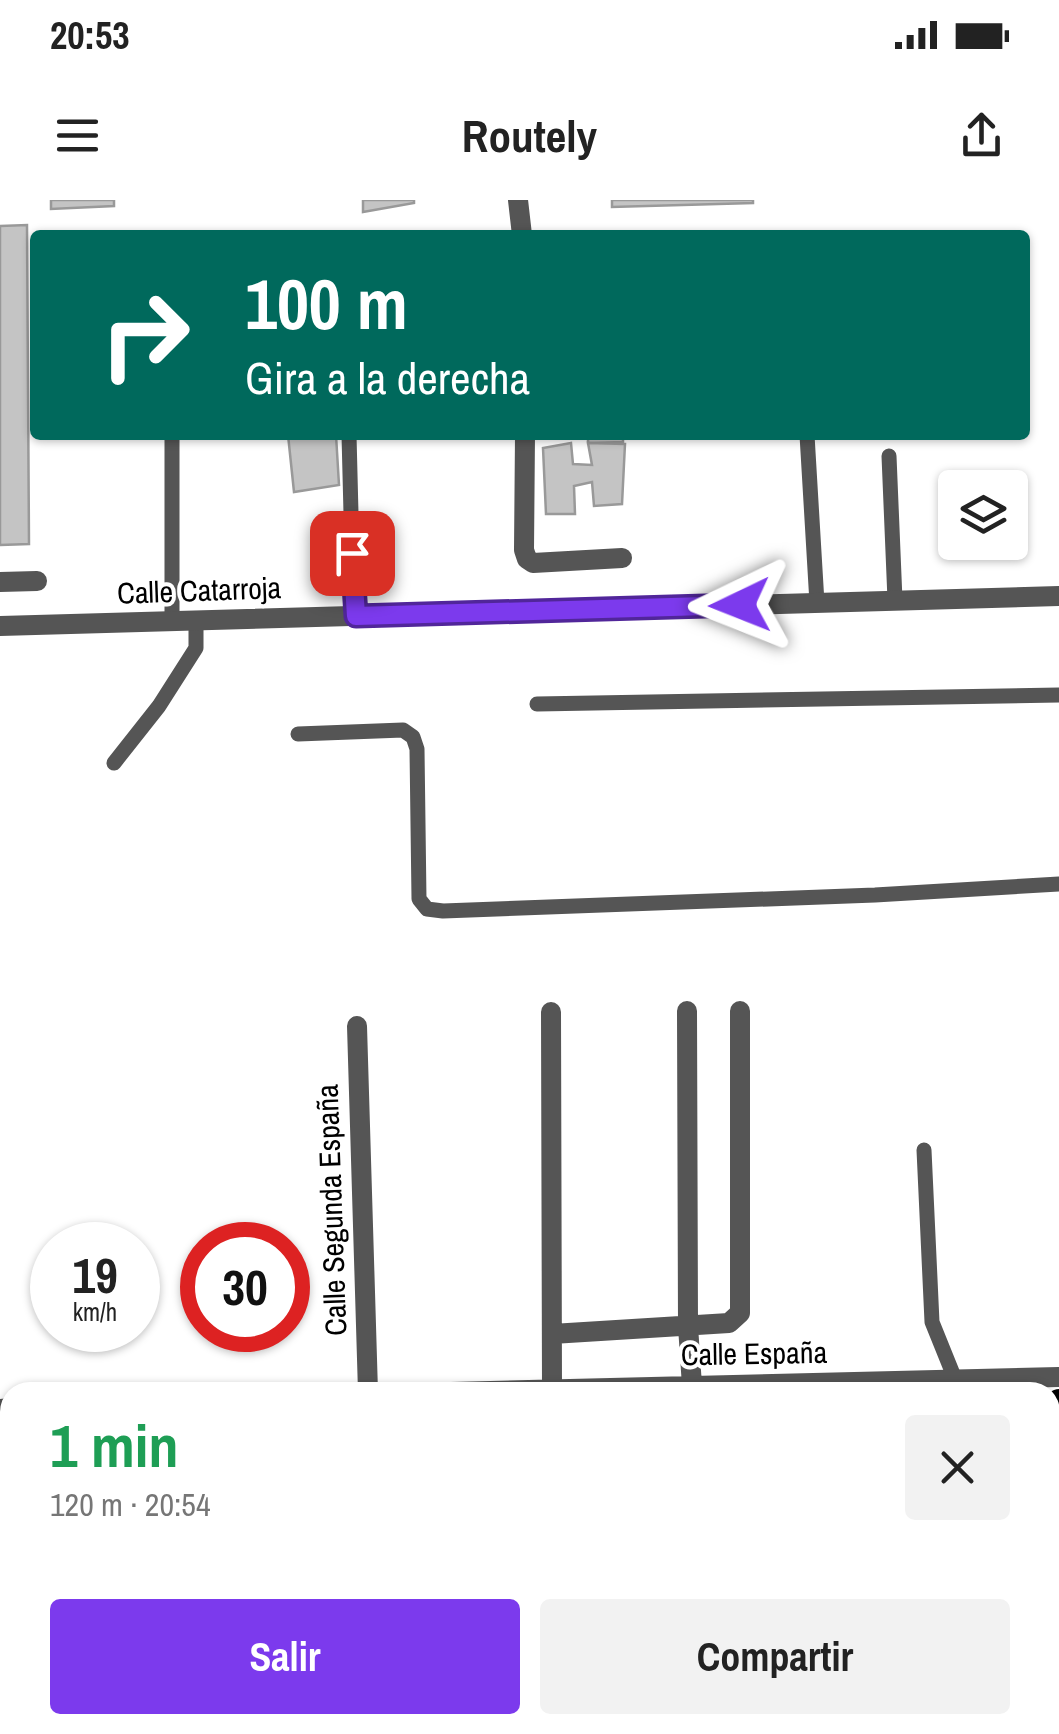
<!DOCTYPE html>
<html lang="es">
<head>
<meta charset="utf-8">
<style>
  body { margin:0; font-family:"Archivo Narrow",sans-serif; background:#f2f2f2; color:#222; height:100vh; display:flex; flex-direction:column; font-size:38px; white-space:nowrap }
  * { box-sizing:border-box; margin:0 }
  p { font-size:32px; color:#767676 }
  .icon { flex:none; width:55px; height:55px; fill:none; stroke:currentColor; stroke-width:2; stroke-linecap:round; stroke-linejoin:round }
  .map { position:relative; flex:1; overflow:hidden }
  .drawer { position:absolute; left:0px; top:1182px; width:1060px; height:352px; display:flex; flex-direction:column; background:#fff; border-radius:30px 30px 0 0; box-shadow:0 2px 8px #0004 }
  .drawer>* { flex:none }
  .guide { position:absolute; left:30px; top:30px; width:1000px; height:210px; border-radius:10px; box-shadow:0 2px 8px #0004; background:#00695c; color:#fff; overflow:hidden }
  .tools { position:absolute; left:938px; top:270px; display:grid; gap:20px }
  .tools a { display:grid; place-items:center; width:90px; height:90px; border-radius:10px; background:#fff; box-shadow:0 2px 8px #0004; font-size:50px }
  .speed { position:absolute; left:30px; top:1022px; display:flex; gap:20px; font-size:50px; font-weight:700; text-align:center }
  .speed>* { display:grid; place-content:center; width:130px; height:130px; border-radius:50%; background:#fff; box-shadow:0 2px 8px #0004; line-height:1 }
  .speed small { font-size:25px; font-weight:400 }
  .speed .limit { border:15px solid #d22; background:#fff; color:#111 }
  .pin { position:absolute; display:grid; place-items:center; width:85px; height:85px; color:#fff; margin:-42px; border-radius:20px; box-shadow:0 5px 15px #0006 }
  .me { position:absolute; width:110px; margin:-55px; rotate:268deg; stroke-linejoin:round; filter:drop-shadow(0 0 8px #0008) }
  .turn { display:flex; align-items:center; gap:35px; height:210px; padding:0 50px; font-size:45px }
  .turn .icon { width:130px; height:130px; stroke-width:2.5 }
  .turn b { display:block; font-size:70px; line-height:85px }
  .round { display:grid; place-items:center; flex:none; width:105px; height:105px; border-radius:10px; background:#f2f2f2 }
  .summary { display:flex; align-items:center; justify-content:space-between; height:170px; padding:0 50px }
  h1 { font-size:60px; font-weight:700; line-height:75px; color:#1e9e55 }
  .primary-button { display:flex; gap:20px; margin-top:auto; padding:20px 50px }
  .primary-button a { flex:1; height:115px; border-radius:10px; background:#7c3aed; color:#fff; font-size:40px; font-weight:700; line-height:115px; text-align:center }
  .primary-button a+a { background:#f2f2f2; color:#222 }
  .status { display:flex; justify-content:space-between; align-items:center; height:70px; padding:0 50px; background:#fff; direction:ltr }
  .status svg { height:28px; fill:currentColor }
  header { display:flex; justify-content:space-between; align-items:center; height:130px; padding:0 50px; background:#fff; font-size:45px; font-weight:700 }
  .map>svg:first-child { display:block }
  .building { fill:#c4c4c4; stroke:#999; stroke-width:2.5 }
  .lines { fill:none; stroke-linecap:round; stroke-linejoin:round }
  .path { stroke:#777; stroke-width:5; stroke-dasharray:2.5 5; stroke-linecap:butt }
  .service { stroke:#555; stroke-width:15 }
  .minor { stroke:#555; stroke-width:20 }
  .trunk { stroke:#000; stroke-width:28 }
  .route-casing { stroke:#51269a; stroke-width:25 }
  .route { stroke:#7c3aed; stroke-width:18 }
  .labels { text-anchor:middle; stroke-width:8; stroke-linejoin:round; paint-order:stroke }
  .street-label { font-size:30px; fill:#000; stroke:#fff }
</style>
</head>
<body>
<div class="status"><b>20:53</b><svg viewBox="0 0 49 12"><path d="M0 12V9h3v3zM5 12V6h3v6zM10 12V3h3v9zM15 12V0h3v12zM26 1h20v11H26zM47 4h2v5h-2z"/></svg></div>
<header><svg class="icon" aria-label="menu" viewBox="0 0 24 24"><path d="M4 6h16M4 12h16M4 18h16"/></svg>Routely<svg class="icon" aria-label="share" viewBox="0 0 24 24"><path d="M12 15V3M7 8l5-5 5 5M5 13v7h14v-7"/></svg></header>
<div class="map">
<svg width="1059" height="1534" viewBox="0 0 1059 1534">
  <rect width="100%" height="100%" fill="#fff"/>
  <path class="building" d="M51,0h63v6l-63,3z
    M363,0h51v3l-51,9z
    M612,0h141v3l-141,4z
    M27,25l2,319 -29,1v-319z
    M288,235h48l3,50 -45,7z
    M588,235h35v7l-35,1z
    M571,243l2,21 19,1 -4,-22 37,1 -3,60 -28,2 -2,-24 -18,4 1,28h-29l-3,-66z
    M0,1222h10v172h-10z"/>
  <g class="lines">
    <path class="path" d="M1050,1390l9,5"/>
    <path class="service" d="M349,235l4,157 3,24
      M807,235l10,168
      M889,256l6,144
      M172,422v-187
      M537,504l522,-9
      M298,534l105,-4 10,7 4,12 2,150 8,10 16,2 432,-16 184,-11
      M114,563l45,-57 37,-58v-27
      M924,950l8,172 23,57
      M17,1525v9
      M792,1525l30,9
      M840,1534l2,-9"/>
    <path class="minor" d="M518,0l4,35
      M525,235l-1,115 3,9 6,4 89,-5
      M0,382l37,-1
      M0,426l1059,-30
      M687,811l1,315 4,60
      M551,812l1,377
      M357,826l11,366
      M552,1134l177,-11 11,-10v-302
      M451,1192l608,-15
      M0,1209l10,-1
      M0,1510h10
      M531,1525v9"/>
    <path class="trunk" d="M1050,1223l9,-20
      M1050,1454l9,-19
      M910,1534l4,-9
      M1008,1534l5,-9"/>
  </g>
  <g class="lines">
    <g class="route-casing">
      <path id="route" d="M352,353l4,63 384,-11"/>
    </g>
    <use href="#route" class="route"/>
  </g>
  <g class="labels">
    <g class="street-label">
      <text transform="translate(199 391) rotate(-2)" y="10">Calle Catarroja</text>
      <text transform="translate(332 1010) rotate(-92)" y="10">Calle Segunda España</text>
      <text transform="translate(754 1154) rotate(-1)" y="10">Calle España</text>
    </g>
  </g>
</svg>
<div class="tools">
<a><svg class="icon" aria-label="layers" viewBox="0 0 24 24"><path d="M12 4l9 5-9 5-9-5zM3 14l9 5 9-5"/></svg></a>
</div>
<div class="speed"><div>19<small>km/h</small></div><div class="limit">30</div></div>
<div class="pin" style="left:352px;top:353px;background:#d93025"><svg class="icon" aria-label="arrive" viewBox="0 0 24 24"><path d="M6 21V4h12l-3 4 3 4H6"/></svg></div>
<svg class="me" style="left:740px;top:405px" viewBox="-20 -20 40 40"><path d="M0-17L14 15 0 8-14 15z" fill="#7c3aed" stroke="#fff" stroke-width="4"/></svg>
<div class="guide">
<div class="turn"><svg class="icon" aria-label="right" viewBox="0 0 24 24"><path d="M7 20v-9h11M14 6l5 5-5 5"/></svg><div><b>100 m</b>Gira a la derecha</div></div>
</div>
<section class="drawer">
<div class="summary"><div><h1>1 min</h1><p>120 m · 20:54</p></div><a class="round"><svg class="icon" aria-label="close" viewBox="0 0 24 24"><path d="M6 6l12 12M18 6L6 18"/></svg></a></div>
<div class="primary-button"><a>Salir</a><a>Compartir</a></div>
</section>
</div>
</body>
</html>
